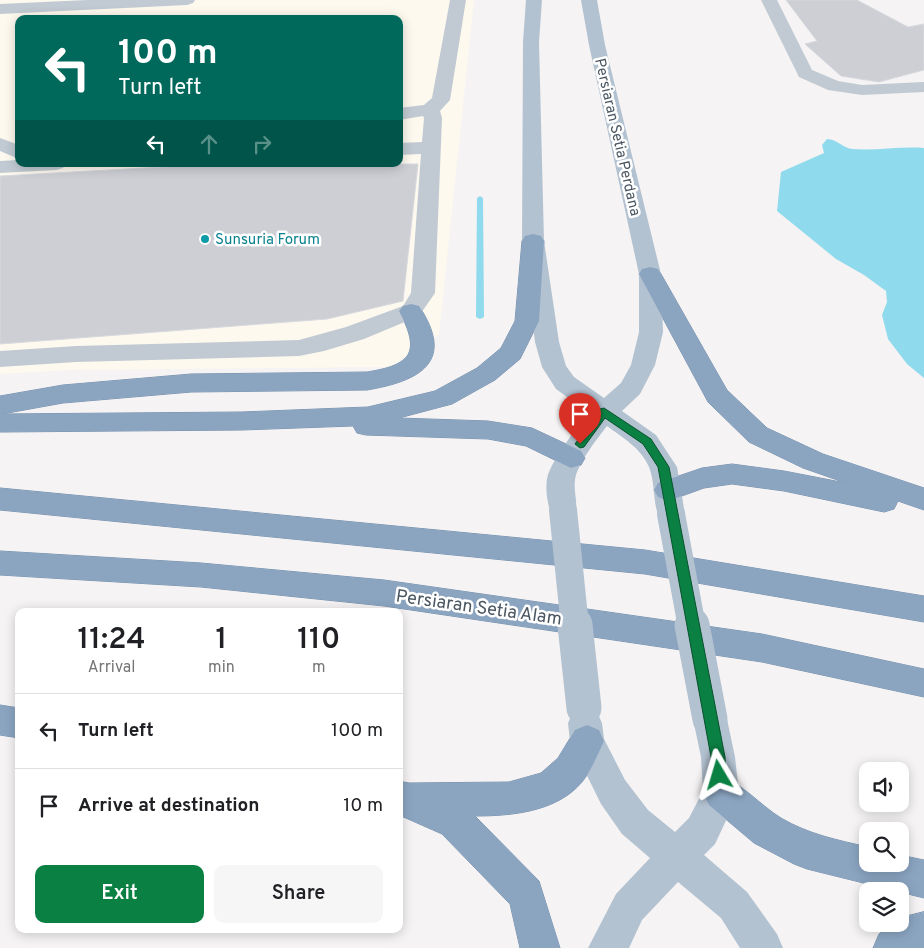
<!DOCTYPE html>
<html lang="en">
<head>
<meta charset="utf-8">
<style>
  body { margin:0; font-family:Overpass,sans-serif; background:#f6f6f6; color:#202124; height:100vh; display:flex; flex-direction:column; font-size:19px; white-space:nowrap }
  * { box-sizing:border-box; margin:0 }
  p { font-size:16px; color:#757577 }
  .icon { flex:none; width:28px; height:28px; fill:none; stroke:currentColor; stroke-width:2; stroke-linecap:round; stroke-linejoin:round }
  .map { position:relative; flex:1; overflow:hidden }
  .side { position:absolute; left:15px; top:608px; width:388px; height:325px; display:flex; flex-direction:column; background:#fff; border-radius:10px; box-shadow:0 2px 12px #0003 }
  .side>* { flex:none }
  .banner { position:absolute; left:15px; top:15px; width:388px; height:152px; border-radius:10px; box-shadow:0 2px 12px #0003; background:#00695c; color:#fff; overflow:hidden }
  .tools { position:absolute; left:859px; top:762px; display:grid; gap:10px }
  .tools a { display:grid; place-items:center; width:50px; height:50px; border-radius:10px; background:#fff; box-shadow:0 2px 12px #0003; font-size:25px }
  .pin { position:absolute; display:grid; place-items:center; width:42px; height:42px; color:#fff; margin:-51px -21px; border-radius:50% 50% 50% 0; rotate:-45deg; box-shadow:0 0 5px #0007 }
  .pin .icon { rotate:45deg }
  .me { position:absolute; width:55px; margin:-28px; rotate:353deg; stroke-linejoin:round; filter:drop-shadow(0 0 4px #0008) }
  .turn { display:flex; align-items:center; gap:18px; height:105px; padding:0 20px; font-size:22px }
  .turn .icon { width:65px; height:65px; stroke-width:2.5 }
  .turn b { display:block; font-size:35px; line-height:42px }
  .lanes { display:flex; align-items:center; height:48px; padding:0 20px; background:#0003; justify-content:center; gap:25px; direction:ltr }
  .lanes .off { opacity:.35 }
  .eta { display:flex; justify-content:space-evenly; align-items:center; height:85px; text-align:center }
  .eta b { font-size:30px; font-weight:600; line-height:35px }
  .cta { display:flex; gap:10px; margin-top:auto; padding:10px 20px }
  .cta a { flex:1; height:58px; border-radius:10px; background:#0b8043; color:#fff; font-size:20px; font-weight:600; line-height:58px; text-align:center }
  .cta a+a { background:#f6f6f6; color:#202124 }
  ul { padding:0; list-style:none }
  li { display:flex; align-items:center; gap:15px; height:75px; padding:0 20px; border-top:1px solid #e0e0e0 }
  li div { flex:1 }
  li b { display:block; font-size:19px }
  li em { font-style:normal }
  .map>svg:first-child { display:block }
  .commercial { fill:#fdf9ef; fill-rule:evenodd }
  .water { fill:#90daee }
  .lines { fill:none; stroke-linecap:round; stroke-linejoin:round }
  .stream { fill:#90daee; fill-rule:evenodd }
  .building { fill:#cdcfd5; stroke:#d7d9de }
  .highway-casing { stroke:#7690ad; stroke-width:1 }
  .minor { fill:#c1cad2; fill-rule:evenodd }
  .major { fill:#b3c2d1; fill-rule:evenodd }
  .highway { fill:#8ba5c1; fill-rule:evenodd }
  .major-bridge-far1 { stroke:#b3c2d1; stroke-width:28 }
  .major-bridge { stroke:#b3c2d1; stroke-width:35 }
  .route { fill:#0b8043; stroke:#07532c }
  .culture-dot { fill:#0f9aa8; stroke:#fff; stroke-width:2 }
  .labels { text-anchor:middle; stroke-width:5; stroke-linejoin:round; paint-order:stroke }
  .far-street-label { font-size:15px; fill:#4a5661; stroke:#fff }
  .far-culture-label { font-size:15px; fill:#0d838f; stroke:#fff; text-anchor:start }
  .street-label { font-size:18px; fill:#4a5661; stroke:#fff }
</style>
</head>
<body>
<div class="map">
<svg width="924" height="948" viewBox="0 0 924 948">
  <rect width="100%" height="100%" fill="#f5f3f3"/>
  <path class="commercial" d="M0,0h474l-35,335 -49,32 -322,3 -68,4zM19,19h380v145h-380z"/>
  <path class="water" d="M827,139c10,0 16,9 25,10 24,2 48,-3 72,-1v230l-17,-14 -19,-25 -6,-24 5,-13 -1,-11 -22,-16 -28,-16 -59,-48 4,-39 43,-19 -2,-8z"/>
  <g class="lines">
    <path class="stream" d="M480,196l3,2 1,119 -4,2 -4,-2 1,-119z"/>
  </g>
  <path class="building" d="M786,0h71l51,27 16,-3v46l-45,12 -38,-6 -36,-32 12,-3z
    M216,164h202l-15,137 -76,18 -327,25v-168z"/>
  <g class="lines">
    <g class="highway-casing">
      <path id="highway" d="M533,234l8,2 3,5 -5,80 -19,38 -25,21 -43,24 -53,14 89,3 44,7 49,23 4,7 -4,7 -10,3 -45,-22 -38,-7 -122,-4 -9,-2 -4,-7 -111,4 -242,2v-36l63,-11 128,-11 176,-2c45,-7 54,-20 32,-61l4,-5 8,-2 8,2c37,56 1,75 -52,84l-176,2 -128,11 -61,11 240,-2 126,-5 67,-16 42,-23 24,-20 14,-27 7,-80 3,-5z
        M650,267l8,2 3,5 66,116 40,38 56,26 101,34v22l-26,-9 -4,8 -10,3 -100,-21 -52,-7 -28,4 -36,13 -10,-4 -4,-7 4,-7 44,-15 30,-4 52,7 62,12 -43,-15 -54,-26 -41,-40 -69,-128 3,-5z
        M0,488l645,62 279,46v26l-279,-48 -645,-64z
        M0,551l201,12 183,17 378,54 162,35v28l-162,-35 -378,-56 -183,-19 -201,-12z
        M0,705l19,3v30l-19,-3z
        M587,725l12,5 5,11c-6,13 -13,30 -22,41 -25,30 -71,34 -107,34l64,65 21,67h-40l-10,-44 -68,-70 -43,-19v-34l10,2 100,-1 32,-9 17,-15 17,-28z
        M721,776c23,9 39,29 60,42 27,16 56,22 87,29v17h32v-9l24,5v38l-117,-29 -13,-5 -40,-21 -45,-38 -6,-12 6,-12z
        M924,912v36h-51l6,-14 12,-10h9v-6z"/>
    </g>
    <path class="minor" d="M87,0h108l-2,3 -6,2 -187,9v-10z
      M450,0h16l-16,100 -10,11 2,7 -7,175 -16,23 -55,23 -40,12 -25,5 -223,6 -76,5v-16l76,-5 223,-6 47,-13 57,-21 8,-13 10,-139 -22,1v-12l23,-1 2,-24 -1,-2 -24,4v-12l25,-3 8,-7z
      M761,0h16l35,70 26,11 24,4 62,-3v10l-62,3 -34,-5 -29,-13z
      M0,138l19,7v14l-19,-8z
      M19,160v4h47l-3,4 -7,2 -56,3v-12z"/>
    <path class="major" d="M526,0h16l-3,42 5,199 15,101 7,24 8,11 30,21 17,-15 10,-18 8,-33v-58l-50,-229 -8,-45h16l8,45 56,229 2,58 -8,33 -15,29 -18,17 34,24 21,32 8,47 -4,8 -10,3 -10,-3c-9,-17 -5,-37 -12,-55 -8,-19 -26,-29 -42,-41 -10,13 -30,38 -32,54 -2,13 5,25 -2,38l-10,3 -10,-3c-5,-10 -8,-27 -6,-39 3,-17 30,-52 42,-66l-33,-24 -14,-22 -7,-25 -13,-101 1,-199z
      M710,704l12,4 5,11 8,38 4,36 -24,51 -11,11 43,37 30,42 6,14h-43l-19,-30 -43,-36 -36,38 -13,28h-41l28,-54 34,-36 -28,-24 -21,-30 -31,-63 -2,-18 5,-11 12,-4 12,4 5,11 2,16 21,41 23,30 27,22 14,-14 14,-27 -2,-34 -8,-38 5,-11z"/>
    <use href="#highway" class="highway"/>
    <path class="major-bridge-far1" d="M563,510l12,117
      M671,514l21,113"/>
    <path class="major-bridge" d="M575,625l9,83
      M692,625l18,94"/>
  </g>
  <path class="route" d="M604,408l47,31 18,28 56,290 1,18 -2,5 -5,2 -5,-2 -3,-23 -53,-290 -15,-23 -38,-26 -21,29 -4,1 -5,-4 25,-35z"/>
  <circle class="culture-dot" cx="205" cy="239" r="5"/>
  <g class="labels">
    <g class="far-street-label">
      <text transform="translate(618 137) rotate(77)" y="5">Persiaran Setia Perdana</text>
    </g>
    <g class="far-culture-label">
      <text x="215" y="244">Sunsuria Forum</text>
    </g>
    <g class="street-label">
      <text transform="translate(479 607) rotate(8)" y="6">Persiaran Setia Alam</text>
    </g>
  </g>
</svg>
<div class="tools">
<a><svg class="icon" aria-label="sound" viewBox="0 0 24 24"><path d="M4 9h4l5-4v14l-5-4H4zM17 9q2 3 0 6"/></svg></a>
<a><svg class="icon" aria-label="search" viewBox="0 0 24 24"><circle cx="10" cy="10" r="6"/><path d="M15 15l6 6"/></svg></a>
<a><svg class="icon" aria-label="layers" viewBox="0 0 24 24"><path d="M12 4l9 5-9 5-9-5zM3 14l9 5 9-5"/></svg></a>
</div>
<div class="pin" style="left:580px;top:444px;background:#d93025"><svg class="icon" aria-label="arrive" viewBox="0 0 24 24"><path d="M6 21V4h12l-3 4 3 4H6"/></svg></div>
<svg class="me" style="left:719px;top:775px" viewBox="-20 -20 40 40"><path d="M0-17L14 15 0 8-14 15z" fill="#0b8043" stroke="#fff" stroke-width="4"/></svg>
<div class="banner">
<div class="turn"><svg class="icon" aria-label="left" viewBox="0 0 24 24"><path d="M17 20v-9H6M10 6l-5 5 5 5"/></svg><div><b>100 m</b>Turn left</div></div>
<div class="lanes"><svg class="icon" aria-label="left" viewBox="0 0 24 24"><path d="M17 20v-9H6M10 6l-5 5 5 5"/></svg><svg class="icon off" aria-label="ahead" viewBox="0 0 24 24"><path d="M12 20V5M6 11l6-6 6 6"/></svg><svg class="icon off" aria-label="right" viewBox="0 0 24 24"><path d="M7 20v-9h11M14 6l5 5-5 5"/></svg></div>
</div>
<section class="side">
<div class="eta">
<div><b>11:24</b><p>Arrival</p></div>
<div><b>1</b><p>min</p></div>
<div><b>110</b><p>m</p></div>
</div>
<ul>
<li><svg class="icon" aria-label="left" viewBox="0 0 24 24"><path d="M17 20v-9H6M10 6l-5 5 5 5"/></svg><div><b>Turn left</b></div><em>100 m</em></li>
<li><svg class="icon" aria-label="arrive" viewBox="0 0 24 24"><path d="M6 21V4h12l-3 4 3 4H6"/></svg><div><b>Arrive at destination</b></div><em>10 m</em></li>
</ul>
<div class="cta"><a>Exit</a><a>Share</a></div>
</section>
</div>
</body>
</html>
